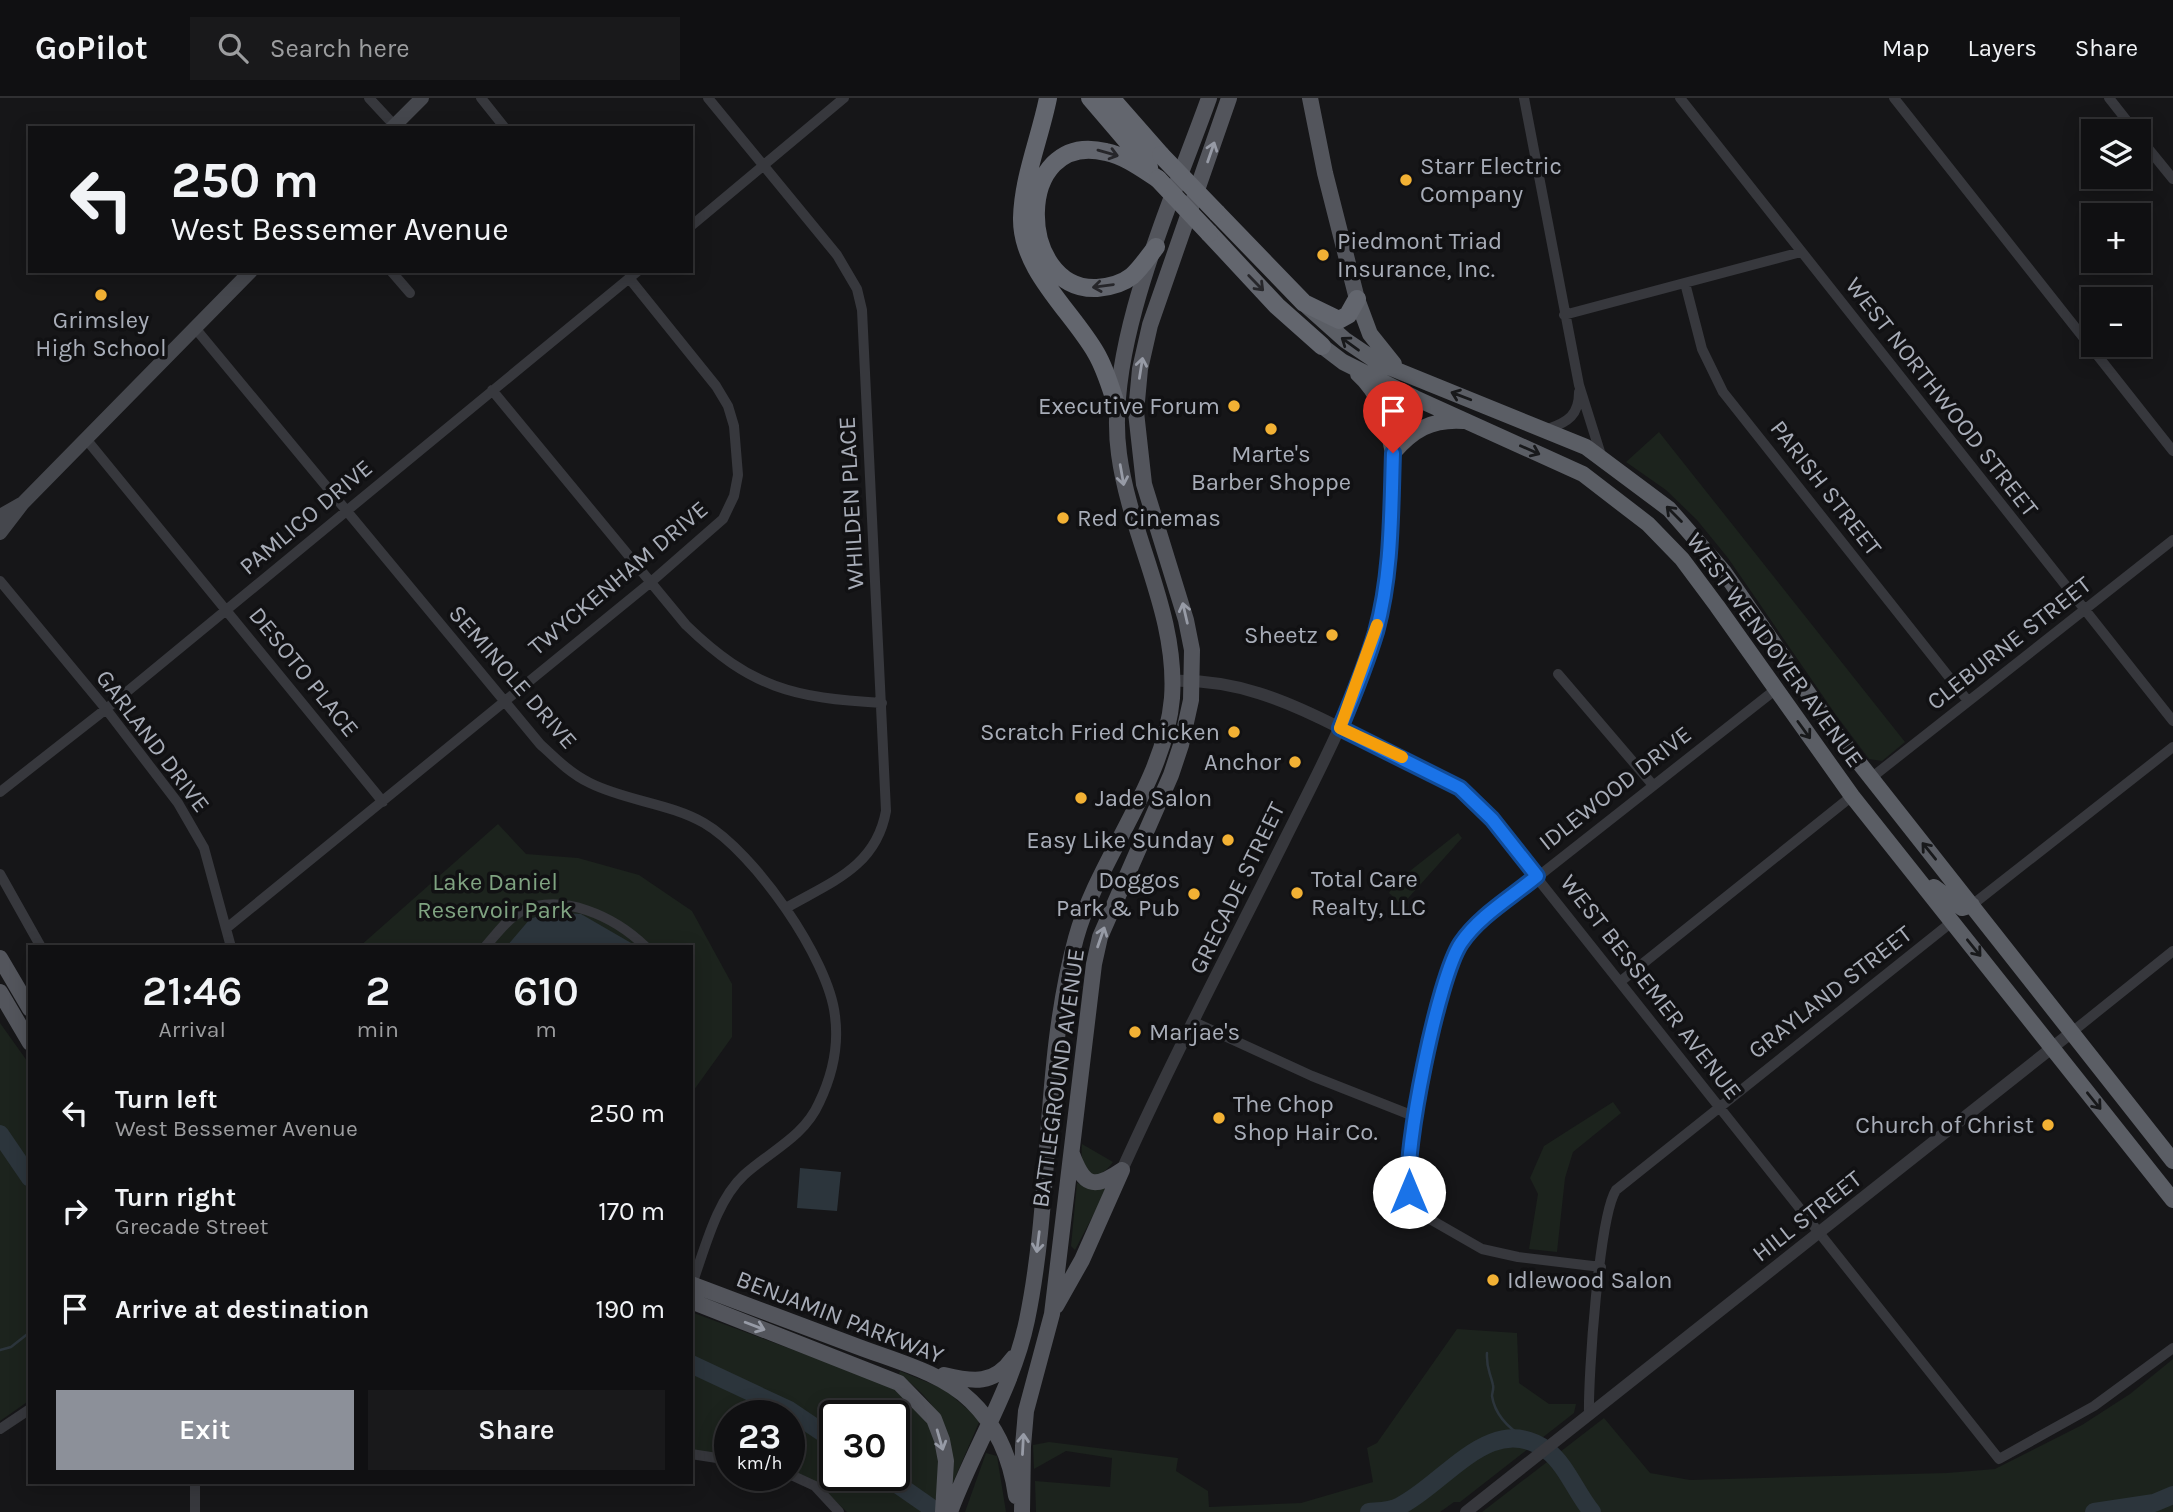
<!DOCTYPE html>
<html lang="en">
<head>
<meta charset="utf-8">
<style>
  body { margin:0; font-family:Karla,sans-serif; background:#19191b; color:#f1f3f6; height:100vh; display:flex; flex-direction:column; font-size:26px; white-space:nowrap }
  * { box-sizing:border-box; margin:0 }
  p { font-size:23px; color:#9c9d9f }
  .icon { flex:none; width:38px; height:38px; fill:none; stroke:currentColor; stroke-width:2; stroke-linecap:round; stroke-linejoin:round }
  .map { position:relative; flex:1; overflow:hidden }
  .details { position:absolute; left:28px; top:847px; width:665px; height:539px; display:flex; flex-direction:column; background:#101012; border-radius:0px; box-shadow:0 4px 18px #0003,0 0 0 2px #303032 }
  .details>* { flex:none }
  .hud { position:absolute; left:28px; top:28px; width:665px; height:147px; border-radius:0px; box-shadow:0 4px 18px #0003,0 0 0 2px #303032; background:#101012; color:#f1f3f6; overflow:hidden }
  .buttons { position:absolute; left:2081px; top:21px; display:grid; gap:14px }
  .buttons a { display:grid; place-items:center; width:70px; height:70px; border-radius:0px; background:#101012; box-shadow:0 4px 18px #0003,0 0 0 2px #303032; font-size:35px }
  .speed { position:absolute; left:714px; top:1302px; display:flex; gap:14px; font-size:35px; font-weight:700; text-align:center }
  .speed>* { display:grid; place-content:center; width:91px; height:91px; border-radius:50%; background:#101012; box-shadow:0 4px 18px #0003,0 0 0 2px #303032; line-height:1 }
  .speed small { font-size:18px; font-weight:400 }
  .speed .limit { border:4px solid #111; border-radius:10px; background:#fff; color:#111 }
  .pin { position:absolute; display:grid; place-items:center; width:60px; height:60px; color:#fff; margin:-72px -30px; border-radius:50% 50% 50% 0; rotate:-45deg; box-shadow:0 0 7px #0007 }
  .pin .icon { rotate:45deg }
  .me { position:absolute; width:77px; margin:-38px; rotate:0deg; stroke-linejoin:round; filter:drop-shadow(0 0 5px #0008) }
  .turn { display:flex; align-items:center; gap:24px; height:147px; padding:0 28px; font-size:32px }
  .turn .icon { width:91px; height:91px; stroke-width:2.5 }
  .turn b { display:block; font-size:49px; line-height:60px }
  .eta { display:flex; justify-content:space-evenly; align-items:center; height:119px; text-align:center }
  .eta b { font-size:42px; font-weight:600; line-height:49px }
  .primary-button { display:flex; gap:14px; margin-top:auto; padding:14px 28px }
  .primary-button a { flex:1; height:80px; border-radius:0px; background:#8c9099; color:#fff; font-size:28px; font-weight:600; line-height:80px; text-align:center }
  .primary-button a+a { background:#19191b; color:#f1f3f6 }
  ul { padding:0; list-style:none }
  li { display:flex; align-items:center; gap:21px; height:98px; padding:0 28px }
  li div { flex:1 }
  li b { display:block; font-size:26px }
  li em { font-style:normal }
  header { display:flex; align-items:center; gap:42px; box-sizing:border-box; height:98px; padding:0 35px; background:#101012; border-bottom:2px solid #303032 }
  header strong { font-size:33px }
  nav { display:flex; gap:38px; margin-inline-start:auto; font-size:24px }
  .search { width:490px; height:63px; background:#19191b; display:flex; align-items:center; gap:18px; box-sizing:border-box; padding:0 24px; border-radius:0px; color:#9c9d9f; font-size:26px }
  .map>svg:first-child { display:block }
  .green { fill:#1c231d; fill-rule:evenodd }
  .water { fill:#2c353c }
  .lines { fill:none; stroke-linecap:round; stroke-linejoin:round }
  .stream { stroke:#2c353c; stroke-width:2.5 }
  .river { stroke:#2c353c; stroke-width:18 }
  .minor { stroke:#37383d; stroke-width:10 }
  .tertiary { stroke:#37383d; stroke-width:12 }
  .secondary { stroke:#45474d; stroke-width:14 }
  .primary { stroke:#53555c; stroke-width:16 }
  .trunk { stroke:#5b5e65; stroke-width:16 }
  .motorway { stroke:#63666e; stroke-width:18 }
  .motorway-bridge { stroke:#63666e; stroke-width:18 }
  .oneway { stroke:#979ba6 }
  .oneway2 { stroke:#26262a }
  .oneway3 { stroke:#18191b }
  .route-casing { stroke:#114b97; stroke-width:18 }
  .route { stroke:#1a73e8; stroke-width:12 }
  .slow { stroke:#f59e0b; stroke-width:12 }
  .poi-dot { fill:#f2b134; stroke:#111113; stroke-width:2.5 }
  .labels { text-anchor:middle; stroke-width:7; stroke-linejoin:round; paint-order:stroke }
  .poi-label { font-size:24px; fill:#a8adb8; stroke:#111113; text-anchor:start }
  .street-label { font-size:24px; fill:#a8adb8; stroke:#111113 }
  .park-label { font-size:24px; fill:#7fa381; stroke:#111113 }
</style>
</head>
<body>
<header>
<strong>GoPilot</strong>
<div class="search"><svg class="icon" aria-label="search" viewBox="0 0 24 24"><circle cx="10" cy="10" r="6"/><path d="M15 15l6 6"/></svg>Search here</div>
<nav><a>Map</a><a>Layers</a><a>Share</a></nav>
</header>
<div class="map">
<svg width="2173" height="1414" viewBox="0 0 2173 1414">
  <rect width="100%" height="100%" fill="#161618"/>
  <path class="green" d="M1659,334l246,310 -23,19 -13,-2 -33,-44 -108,-157 -31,-38 -31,-30 -40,-28z
    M498,726l28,30 52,4 61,17 53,36 40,73v53l-41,57v-147h-332z
    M1458,735l4,5 -60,67 -13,-12 7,-11z
    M0,925l30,42v335l-30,21z
    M1613,1004l8,11 -48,39 -8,26 -8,74 -28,-3 9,-55 -8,-16 14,-32z
    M1082,1046l31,18c-20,27 -34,8 -31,-18z
    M1077,1085l30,6 -32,61 -4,-4z
    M691,1214l205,76 33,34 13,45 -9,45h-86l-27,-25 -31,-15v-56h-59v40l-39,-6zM835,1318h59v59h-59z
    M1457,1231l60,4 2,50 30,21h27l-2,9 -114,89h-6l-14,10h-404l-1,-31 75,6 2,-29 -46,-7 -32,18 -1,-24 16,-3 129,16 -2,13 32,20 1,16 92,-4 72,-21 -6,-34 10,-5z
    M2173,1261v153h-691l122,-94 46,55 40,7 257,-7 48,-4 87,-44 48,-31z
    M900,1273l44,18 36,31 -28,65c5,-49 -14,-83 -53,-111z
    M986,1355l11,3 9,56h-41z"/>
  <path class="water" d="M549,814l32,2 57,33h-132l24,-28z
    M800,1070l41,4 -4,39 -40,-3z"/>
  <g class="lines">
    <path class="stream" d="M0,1252l11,-3 19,-15
      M1487,1255c-1,16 3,18 6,32 1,4 -1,8 -1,11 3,20 19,34 34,43"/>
    <path class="river" d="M0,1036l30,44
      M691,1266l98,46 46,31
      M884,1377l53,37
      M1369,1414c10,-1 22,-1 31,-6 46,-23 92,-97 148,-55 18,14 29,43 44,61
      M2094,1414l60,-9 19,-8"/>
    <path class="minor" d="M369,0l25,27
      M481,0l24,30
      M708,0l129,157 20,34 5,21 24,501c-10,56 -55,71 -100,97
      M1524,0l55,287 22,70
      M1680,0l493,623
      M1894,0l279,353
      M2109,0l26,33
      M2138,38l35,43
      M691,128l153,-128
      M391,173l19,22
      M1685,185l17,66 21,43 245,309
      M1564,217l237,-63
      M195,230l345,416c16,15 31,30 50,39 36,18 79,20 114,40 50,29 125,136 131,193 4,30 -3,60 -16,87 -15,34 -50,49 -75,72 -28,26 -39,74 -52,109
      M492,292l194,235c65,63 107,73 196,78
      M1548,331c20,-7 31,-14 31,-37
      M86,341l297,363
      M0,483l106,128 72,94 26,45 27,99
      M1558,576l94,110
      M1340,630l103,50 32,22 524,659 95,-53 79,-58
      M1871,680l302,-238
      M0,694l106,-83 532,-438
      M0,776l41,73
      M1972,807l201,-158
      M228,829l423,-345 72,-63 11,-23 4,-21 -4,-49 -6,-20 -12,-20 -87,-108
      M485,849c10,-11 22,-28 35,-35 42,-21 95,5 126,35
      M1621,883l231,-185
      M1194,924l118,54 104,41
      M2072,934l101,-81
      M1601,1169l-83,-10 -36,-8 -54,-31 -19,-26 -1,-24 36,-189 19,-39 21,-21 291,-229
      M1589,1317c-1,-38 10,-198 27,-225l337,-269
      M0,1331l30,-20
      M691,1356l39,6
      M789,1376l26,12 24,26
      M195,1414v-30"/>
    <path class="tertiary" d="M1172,583c63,-2 113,19 168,47
      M1122,1072c50,-111 107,-219 162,-329 34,-68 70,-135 91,-208 17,-58 16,-120 18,-180
      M1466,1414l606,-480"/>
    <path class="secondary" d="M392,30l30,-30
      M0,418l21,-12
      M0,435l23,-30 228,-232"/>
    <path class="primary" d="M1310,0l15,75 32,126
      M0,860l30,51
      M0,894l30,51
      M1072,1056c12,32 21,36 50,16
      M691,1186c55,21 110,41 165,62 39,15 85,26 115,55 27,26 40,59 45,95
      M691,1203l208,82 35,36 8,21 4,21 -3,51
      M1056,1208l26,-46 40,-90
      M944,1277c29,7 50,10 69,-17
      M950,1414c24,-65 63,-124 77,-192 26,-126 15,-257 49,-382 22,-80 89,-156 96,-240 6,-85 -42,-161 -53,-244 -15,-106 54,-255 90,-356
      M1022,1414l1,-66 3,-35 26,-97 42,-350 6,-27 71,-162 10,-30 10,-45 1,-50 -6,-30 -42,-136 -8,-72 4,-43 10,-44 79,-227"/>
    <path class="trunk" d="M1357,201l13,35 24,30
      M1308,209l37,33 34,23 207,84 83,62 55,63 114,164 335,425
      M1322,248l21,16 72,36 168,76 65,50 34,35 35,47 135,190 321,404
      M1358,276c24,21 29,50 35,79
      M1393,355c20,-23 38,-34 70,-32
      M1934,789l28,21 10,-3"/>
    <path class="motorway" d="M1048,0c-8,40 -25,79 -26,120 -1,52 50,93 74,135 10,17 15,36 21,54
      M1090,0l59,69
      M1111,0l50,57
      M1217,115l87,90 35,17 9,-5 9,-16
      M1209,135l68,73 45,40
      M1156,149c-8,10 -15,21 -24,29 -10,8 -23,11 -35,12 -81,4 -85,-159 9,-136 19,4 35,16 52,27"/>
    <path class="motorway-bridge" d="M1161,57l56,58
      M1158,81l51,54"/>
  </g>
  <defs><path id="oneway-shaft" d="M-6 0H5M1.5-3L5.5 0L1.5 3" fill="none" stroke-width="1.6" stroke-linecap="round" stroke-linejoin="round" transform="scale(1.75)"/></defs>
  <g class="oneway">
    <use href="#oneway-shaft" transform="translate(1211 54) rotate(-71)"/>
    <use href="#oneway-shaft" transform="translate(1141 270) rotate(-81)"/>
    <use href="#oneway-shaft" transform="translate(1122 377) rotate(80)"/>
    <use href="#oneway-shaft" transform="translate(1185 515) rotate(-103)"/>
    <use href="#oneway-shaft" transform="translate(1101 839) rotate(-71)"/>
    <use href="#oneway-shaft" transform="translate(1038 1144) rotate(97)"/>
    <use href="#oneway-shaft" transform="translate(755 1228) rotate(21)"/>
    <use href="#oneway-shaft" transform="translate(940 1342) rotate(74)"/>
    <use href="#oneway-shaft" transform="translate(1023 1346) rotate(-87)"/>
  </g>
  <g class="oneway2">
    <use href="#oneway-shaft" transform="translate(1108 55) rotate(16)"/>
    <use href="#oneway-shaft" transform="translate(1256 185) rotate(46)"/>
    <use href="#oneway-shaft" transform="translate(1103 188) rotate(172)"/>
  </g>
  <g class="oneway3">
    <use href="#oneway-shaft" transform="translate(1350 246) rotate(-144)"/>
    <use href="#oneway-shaft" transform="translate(1461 298) rotate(-159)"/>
    <use href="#oneway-shaft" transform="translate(1530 352) rotate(24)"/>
    <use href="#oneway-shaft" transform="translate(1674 416) rotate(-135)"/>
    <use href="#oneway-shaft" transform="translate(1804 632) rotate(54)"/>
    <use href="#oneway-shaft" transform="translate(1929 753) rotate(-129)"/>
    <use href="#oneway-shaft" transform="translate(1974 850) rotate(51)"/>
    <use href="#oneway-shaft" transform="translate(2094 1003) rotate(51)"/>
  </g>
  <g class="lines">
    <g class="route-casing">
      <path id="route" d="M1393,355c-2,60 -1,121 -17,179 -10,33 -23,65 -36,96l120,60 32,31 45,57c-25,21 -58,40 -76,67 -23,34 -58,209 -52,249"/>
    </g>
    <use href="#route" class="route"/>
    <path class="slow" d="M1377,527l-37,103 62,29"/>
  </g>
  <g class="poi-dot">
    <circle cx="1406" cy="82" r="7"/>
    <circle cx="1323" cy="157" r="7"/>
    <circle cx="101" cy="197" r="7"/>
    <circle cx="1234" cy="308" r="7"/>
    <circle cx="1271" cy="331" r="7"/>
    <circle cx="1063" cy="420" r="7"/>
    <circle cx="1332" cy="537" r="7"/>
    <circle cx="1234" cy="634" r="7"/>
    <circle cx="1295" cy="664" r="7"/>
    <circle cx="1081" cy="700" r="7"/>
    <circle cx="1228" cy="742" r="7"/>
    <circle cx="1297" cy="795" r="7"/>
    <circle cx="1194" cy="796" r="7"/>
    <circle cx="1135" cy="934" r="7"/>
    <circle cx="1219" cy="1020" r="7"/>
    <circle cx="2048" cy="1027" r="7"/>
    <circle cx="1493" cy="1182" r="7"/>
  </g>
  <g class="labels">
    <g class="poi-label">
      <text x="1420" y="76">Starr Electric<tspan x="1420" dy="28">Company</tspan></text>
      <text x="1337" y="151">Piedmont Triad<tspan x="1337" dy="28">Insurance, Inc.</tspan></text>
      <text x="101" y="230" text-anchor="middle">Grimsley<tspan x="101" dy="28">High School</tspan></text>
      <text x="1220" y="316" text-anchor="end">Executive Forum</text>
      <text x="1271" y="364" text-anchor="middle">Marte's<tspan x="1271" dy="28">Barber Shoppe</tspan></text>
      <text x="1077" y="428">Red Cinemas</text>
      <text x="1318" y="545" text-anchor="end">Sheetz</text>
      <text x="1220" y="642" text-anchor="end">Scratch Fried Chicken</text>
      <text x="1281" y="672" text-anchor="end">Anchor</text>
      <text x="1095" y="708">Jade Salon</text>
      <text x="1214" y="750" text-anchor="end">Easy Like Sunday</text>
      <text x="1311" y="789">Total Care<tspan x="1311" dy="28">Realty, LLC</tspan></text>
      <text x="1180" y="790" text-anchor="end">Doggos<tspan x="1180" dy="28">Park &amp; Pub</tspan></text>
      <text x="1149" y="942">Marjae's</text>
      <text x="1233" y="1014">The Chop<tspan x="1233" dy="28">Shop Hair Co.</tspan></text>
      <text x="2034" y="1035" text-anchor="end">Church of Christ</text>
      <text x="1507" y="1190">Idlewood Salon</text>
    </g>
    <g class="street-label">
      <text transform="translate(1942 299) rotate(52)" y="8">WEST NORTHWOOD STREET</text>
      <text transform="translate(1826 390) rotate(52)" y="8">PARISH STREET</text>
      <text transform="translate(851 405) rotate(-93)" y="8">WHILDEN PLACE</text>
      <text transform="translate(306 419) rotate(-40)" y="8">PAMLICO DRIVE</text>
      <text transform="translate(618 480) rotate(-40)" y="8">TWYCKENHAM DRIVE</text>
      <text transform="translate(2009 545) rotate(-38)" y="8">CLEBURNE STREET</text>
      <text transform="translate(1775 552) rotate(54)" y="8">WEST WENDOVER AVENUE</text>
      <text transform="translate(304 574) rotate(51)" y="8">DESOTO PLACE</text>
      <text transform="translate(513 579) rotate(49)" y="8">SEMINOLE DRIVE</text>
      <text transform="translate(153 643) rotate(53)" y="8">GARLAND DRIVE</text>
      <text transform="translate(1615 690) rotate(-38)" y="8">IDLEWOOD DRIVE</text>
      <text transform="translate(1237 790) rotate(-64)" y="8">GRECADE STREET</text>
      <text transform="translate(1651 889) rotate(52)" y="8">WEST BESSEMER AVENUE</text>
      <text transform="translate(1830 894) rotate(-38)" y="8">GRAYLAND STREET</text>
      <text transform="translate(1058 980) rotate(-82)" y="8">BATTLEGROUND AVENUE</text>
      <text transform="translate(1807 1118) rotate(-38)" y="8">HILL STREET</text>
      <text transform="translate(840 1219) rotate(21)" y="8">BENJAMIN PARKWAY</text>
    </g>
    <g class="park-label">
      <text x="495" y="792">Lake Daniel<tspan x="495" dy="28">Reservoir Park</tspan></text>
    </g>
  </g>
</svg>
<div class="buttons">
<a><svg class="icon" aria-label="layers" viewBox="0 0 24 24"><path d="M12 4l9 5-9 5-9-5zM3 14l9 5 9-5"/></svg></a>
<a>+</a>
<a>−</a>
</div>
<div class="speed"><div>23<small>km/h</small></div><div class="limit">30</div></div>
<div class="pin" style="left:1393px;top:355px;background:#d93025"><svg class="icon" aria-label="arrive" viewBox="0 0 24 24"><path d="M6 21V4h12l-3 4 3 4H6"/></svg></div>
<svg class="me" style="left:1409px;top:1094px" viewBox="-20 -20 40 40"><circle r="19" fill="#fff"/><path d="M0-13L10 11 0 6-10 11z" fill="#1a73e8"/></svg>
<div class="hud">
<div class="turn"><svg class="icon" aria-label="left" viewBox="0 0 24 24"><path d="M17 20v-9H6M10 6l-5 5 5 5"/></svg><div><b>250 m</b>West Bessemer Avenue</div></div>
</div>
<section class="details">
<div class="eta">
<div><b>21:46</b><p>Arrival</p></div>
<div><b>2</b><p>min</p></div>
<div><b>610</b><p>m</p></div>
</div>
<ul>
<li><svg class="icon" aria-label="left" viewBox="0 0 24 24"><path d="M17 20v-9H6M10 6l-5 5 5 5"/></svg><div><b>Turn left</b><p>West Bessemer Avenue</p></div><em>250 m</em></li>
<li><svg class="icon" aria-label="right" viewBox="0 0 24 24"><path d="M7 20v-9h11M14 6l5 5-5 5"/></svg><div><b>Turn right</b><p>Grecade Street</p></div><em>170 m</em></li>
<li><svg class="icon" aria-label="arrive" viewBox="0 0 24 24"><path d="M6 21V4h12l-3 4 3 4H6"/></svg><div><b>Arrive at destination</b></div><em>190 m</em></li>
</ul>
<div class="primary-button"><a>Exit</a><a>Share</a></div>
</section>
</div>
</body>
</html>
